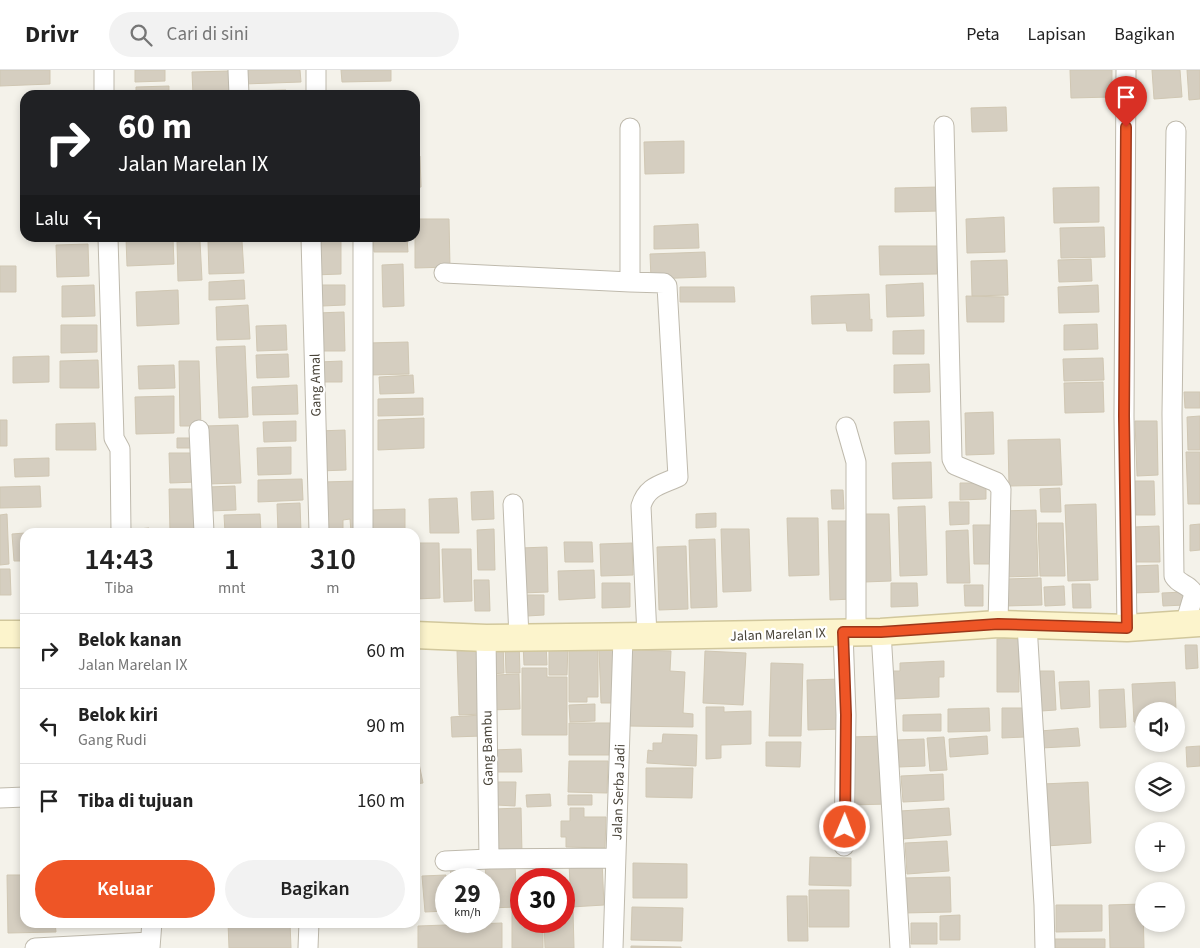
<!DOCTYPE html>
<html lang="id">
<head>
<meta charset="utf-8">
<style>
  body { margin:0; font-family:"Source Sans 3",sans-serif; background:#f2f2f2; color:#222; height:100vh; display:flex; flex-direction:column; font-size:19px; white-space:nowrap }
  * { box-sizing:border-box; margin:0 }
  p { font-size:16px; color:#767676 }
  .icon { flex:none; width:28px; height:28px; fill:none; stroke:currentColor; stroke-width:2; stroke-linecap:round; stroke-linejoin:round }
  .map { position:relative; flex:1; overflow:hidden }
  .drawer { position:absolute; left:20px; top:458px; width:400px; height:400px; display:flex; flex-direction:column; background:#fff; border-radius:15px; box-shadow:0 2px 8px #0003 }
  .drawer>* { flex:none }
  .banner { position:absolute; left:20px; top:20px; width:400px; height:152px; border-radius:15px; box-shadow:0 2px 8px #0003; background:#202124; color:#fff; overflow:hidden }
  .fabs { position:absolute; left:1135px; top:632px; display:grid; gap:10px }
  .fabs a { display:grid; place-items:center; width:50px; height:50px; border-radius:50%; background:#fff; box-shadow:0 2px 8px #0003; font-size:25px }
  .speed { position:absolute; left:435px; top:798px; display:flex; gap:10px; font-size:25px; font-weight:700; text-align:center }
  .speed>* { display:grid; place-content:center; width:65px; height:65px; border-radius:50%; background:#fff; box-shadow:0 2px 8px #0003; line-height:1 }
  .speed small { font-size:12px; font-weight:400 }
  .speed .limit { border:8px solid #d22; background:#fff; color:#111 }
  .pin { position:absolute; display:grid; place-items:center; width:42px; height:42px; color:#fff; margin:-51px -21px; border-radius:50% 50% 50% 0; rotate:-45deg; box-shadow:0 0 5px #0007 }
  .pin .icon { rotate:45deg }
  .me { position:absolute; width:55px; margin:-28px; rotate:1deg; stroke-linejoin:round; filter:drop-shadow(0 0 4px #0008) }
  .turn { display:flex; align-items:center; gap:18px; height:105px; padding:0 15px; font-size:22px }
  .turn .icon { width:65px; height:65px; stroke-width:2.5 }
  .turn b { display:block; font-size:35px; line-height:42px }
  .then { display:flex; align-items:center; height:48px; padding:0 15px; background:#0003; gap:10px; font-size:19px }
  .eta { display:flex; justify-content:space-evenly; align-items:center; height:85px; text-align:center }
  .eta b { font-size:30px; font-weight:600; line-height:35px }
  .cta { display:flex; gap:10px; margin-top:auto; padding:10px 15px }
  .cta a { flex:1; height:58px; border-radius:30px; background:#ee5526; color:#fff; font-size:20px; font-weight:600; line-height:58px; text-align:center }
  .cta a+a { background:#f2f2f2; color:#222 }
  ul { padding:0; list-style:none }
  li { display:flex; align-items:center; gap:15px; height:75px; padding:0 15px; border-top:1px solid #e0e0e0 }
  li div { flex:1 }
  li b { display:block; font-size:19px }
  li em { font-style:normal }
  header { display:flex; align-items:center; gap:30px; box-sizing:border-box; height:70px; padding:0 25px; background:#fff; border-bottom:1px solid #e0e0e0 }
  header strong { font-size:24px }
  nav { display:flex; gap:28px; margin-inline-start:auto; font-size:18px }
  .search { width:350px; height:45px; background:#f2f2f2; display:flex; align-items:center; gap:12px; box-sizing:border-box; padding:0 18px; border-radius:28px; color:#767676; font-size:19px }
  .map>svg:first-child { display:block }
  .building { fill:#d5cec0; stroke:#d0c7b3 }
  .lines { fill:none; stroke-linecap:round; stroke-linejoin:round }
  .minor-casing { stroke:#bfbaad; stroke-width:21 }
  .secondary-casing { stroke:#d1c79c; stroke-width:29 }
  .minor { stroke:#fff; stroke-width:19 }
  .secondary { stroke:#fcf4cc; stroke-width:26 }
  .route-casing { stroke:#9b3719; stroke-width:12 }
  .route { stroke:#ee5526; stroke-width:9 }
  .labels { text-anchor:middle; stroke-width:4.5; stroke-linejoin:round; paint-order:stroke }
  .street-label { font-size:14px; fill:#484338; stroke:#fff }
</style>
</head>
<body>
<header>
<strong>Drivr</strong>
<div class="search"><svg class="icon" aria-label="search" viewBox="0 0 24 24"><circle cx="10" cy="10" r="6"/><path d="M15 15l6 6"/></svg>Cari di sini</div>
<nav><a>Peta</a><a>Lapisan</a><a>Bagikan</a></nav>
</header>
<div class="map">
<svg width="1200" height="878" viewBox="0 0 1200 878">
  <rect width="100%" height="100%" fill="#f4f2ea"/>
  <path class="building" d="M0,0h50v14l-50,2z
    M135,0h30v11l-30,1z
    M243,0h57l1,12 -57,2z
    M341,0h50v11l-49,1z
    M1070,0h42v27l-41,1z
    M1152,0h28l2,27 -28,2z
    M1187,0h13v29l-11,1z
    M230,1l1,24h-38l-1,-23z
    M169,16v9h-33v-8z
    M286,20v5h-41v-4z
    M1006,37l1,24 -35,1 -1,-24z
    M684,71v32l-39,1 -1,-32z
    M420,86l1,31 -6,1v-31z
    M939,117l1,24 -45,1v-24z
    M1099,117v35l-45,1 -1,-35z
    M1004,147l1,35 -38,1 -1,-34z
    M415,149h34l1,48 -35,1z
    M698,154l1,24 -45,1v-23z
    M1104,157l1,30 -44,1 -1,-30z
    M126,168h47l1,26 -47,2z
    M341,168v36l-28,1 -1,-36z
    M373,168h34l1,14h-34z
    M200,171l2,39 -24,1 -1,-39z
    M242,171l2,32 -35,1 -1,-32z
    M88,174l1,32 -32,1 -1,-32z
    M879,176h58v28l-57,1z
    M705,182l1,25 -55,2 -1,-25z
    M1091,189l1,22 -33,1 -1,-22z
    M1007,190l1,35 -36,1 -1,-35z
    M403,194l1,42 -21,1 -1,-42z
    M0,196h16v26h-16z
    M244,210l1,19 -36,1v-18z
    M923,213l1,33 -37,1 -1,-32z
    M94,215l1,31 -33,1v-31z
    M321,215h24v20l-23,1z
    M1098,215l1,27 -40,1 -1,-26z
    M680,217h54l1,15h-55z
    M178,220l1,34 -42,2 -1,-34z
    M869,224l1,26 2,-1v12h-25l-1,-8 -34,1 -1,-28z
    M966,226l38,1v25h-37z
    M248,235l2,34 -33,1 -1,-33z
    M344,242l1,39h-27l-1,-38z
    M1097,254l1,25 -34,1v-25z
    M61,255h36v27l-36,1z
    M286,255l1,25 -30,1 -1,-25z
    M924,260v24h-31v-23z
    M408,272l1,32 -40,1 -1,-32z
    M245,276l3,71 -29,1 -3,-71z
    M288,284l1,23 -32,1 -1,-23z
    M49,286v26l-36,1v-26z
    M1103,288l1,22 -40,1 -1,-22z
    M98,290l1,28h-39v-27z
    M179,291h20l2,65h-21z
    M342,291v21h-22l-1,-20z
    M929,294l1,28 -36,1v-28z
    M174,295l1,23 -36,1 -1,-23z
    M413,305l1,18 -34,1 -1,-17z
    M1103,312l1,30 -39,1 -1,-30z
    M297,315l1,29 -45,1 -1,-28z
    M1184,322h16v16h-15z
    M174,326v37l-38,1 -1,-37z
    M423,328v17l-45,1v-17z
    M993,342l1,42 -28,1 -1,-42z
    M1200,346v34h-12l-1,-33z
    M424,348v30l-46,2v-30z
    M0,350h7v26h-7z
    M296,351v20l-32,1 -1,-20z
    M929,351l1,32 -35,1 -1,-32z
    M1135,351h22l1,54 -21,1z
    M95,353l1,27h-40v-26z
    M238,355l3,58 -34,1 -2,-58z
    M345,360l1,40 -27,1 -1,-40z
    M177,368h17v10h-17z
    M1060,369l2,46 -53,1 -1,-46z
    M291,377v27l-33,1 -1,-27z
    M1186,382h14v52h-12z
    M169,383h27l1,29 -27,1z
    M49,388v18l-34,1 -1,-18z
    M931,392l1,36 -39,1 -1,-36z
    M302,409l1,21 -45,2v-22z
    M359,411l2,51h-10l-1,-13 -7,1v12h-19l-1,-50z
    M1135,411h19l1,34h-19z
    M960,413h26v16l-26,1z
    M40,416l1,21 -41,1v-21z
    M235,416l1,24 -27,1 -1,-24z
    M1060,418l1,24h-20l-1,-23z
    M169,419h26l1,43h-26z
    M831,420h12l1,19h-12z
    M493,421l1,28 -22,1 -1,-28z
    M457,428l2,35h-29l-1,-34z
    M949,432h20v22l-19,1z
    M300,433l1,29h-23l-1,-28z
    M1096,434l2,76 -30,1 -3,-76z
    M925,436l2,69 -27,1 -2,-69z
    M405,439v23h-33l-1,-22z
    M1036,440l2,66 -34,1 -2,-66z
    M716,443v14l-20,1v-14z
    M7,444l2,50 -9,1v-50z
    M260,444l1,18h-36l-1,-17z
    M863,444h26l2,67 -27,1z
    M787,448h31l1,57 -30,1z
    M828,451h23l2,78 -23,1z
    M1038,453h25l2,53h-25z
    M1200,454v26l-10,1v-26z
    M973,455h18l1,39h-18z
    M1159,456l1,36h-25l-1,-35z
    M149,458v4h-22v-2z
    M494,459l1,41h-17l-1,-40z
    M721,459h28l2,62 -28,1z
    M968,460l2,53h-23l-1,-52z
    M25,463v28h-11l-2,-27z
    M715,469l2,68 -26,1 -2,-68z
    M564,472h28l1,20h-28z
    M415,473h24l1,55 -25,1z
    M632,473l1,32 -32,1 -1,-32z
    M686,476l2,63 -29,1 -2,-63z
    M547,477l1,45 -26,1 -1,-45z
    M442,479h29l1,52 -28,1z
    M1158,495l1,27 -25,1 -1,-27z
    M0,499h10l1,26h-11z
    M594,500l1,28 -36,2 -1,-29z
    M1041,508l1,27 -36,1 -1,-27z
    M474,510h15l1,31h-15z
    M602,513h28v24l-28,1z
    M891,513h26l1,23 -27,1z
    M1072,514h18l1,24h-18z
    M964,515h19v21h-18z
    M1064,516l1,19 -20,1 -1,-19z
    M1184,522l1,13 -22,1 -1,-13z
    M526,525h18v20l-17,1z
    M1019,568v54h-22v-53z
    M491,572h12l1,31 -13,1z
    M519,572l1,31h-14l-1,-30z
    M546,573l1,22h-23l-1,-21z
    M549,574h19l-1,31h-18z
    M1185,575h12l1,23 -12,1z
    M569,579h29v48h-11v5h-18z
    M457,580h23l3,64 -24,1z
    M599,580h15l1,53h-14z
    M631,580l40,1 -1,20 15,1 -2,41 10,1v13l-65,-1z
    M705,581l41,2 -3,52 -40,-2z
    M944,591v16h-5v20l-46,2 -1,-28h8v-8z
    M771,593l32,1 -2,72h-32z
    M522,598h25v9h20v58h-45z
    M1040,601h14l2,39 -15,1z
    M519,604l1,35 -29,1 4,-35z
    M842,609l1,50 -35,1 -1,-50z
    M1089,611l1,26 -29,2 -2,-27z
    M1175,612l1,29h-32v19h-8l-1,-8h-1l-2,-38z
    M1124,619l2,38 -26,1 -1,-38z
    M595,634v17l-25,1 -1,-17z
    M706,637h18v5l27,-1v33l-30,1v13l-15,1z
    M989,638l1,23 -42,1v-23z
    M1002,638h22l1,29 -23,1z
    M941,644v17h-38v-16z
    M481,645l1,21 -30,1 -1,-20z
    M569,653h41l-1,32h-40z
    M1078,658l2,18 -39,2 -1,-17z
    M663,664l34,1 -1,31 -49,-3 1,-13 5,1v-8h9z
    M887,666l1,68 -38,1 -2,-68z
    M987,666l1,18 -38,3 -1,-18z
    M944,667l3,33 -17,1 -3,-33z
    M924,669l1,27 -27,1 -2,-27z
    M766,672h35l-1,25 -34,-1z
    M415,674l8,39 -8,1z
    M1200,676v20l-13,1 -1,-20z
    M521,679l1,23h-29l-1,-22z
    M569,691h39l-1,32 -39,-1z
    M646,698h47l-1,30 -46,-1z
    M943,704l1,26 -41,2 -2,-26z
    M496,712h20l-1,24 -19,-1z
    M1088,712l3,61 -45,3 -4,-62z
    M550,724l1,12 -24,1 -1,-12z
    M568,725h24v10h-24z
    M521,738l1,46 -27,1 -1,-46z
    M570,738h14v9h22l-1,31 -39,-1v-10h-5v-16h9z
    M949,738l2,27 -49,4 -2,-28z
    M947,771l2,30 -42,3 -2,-31z
    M810,787l41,1v28l-42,-1z
    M602,791l2,44 -33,2 -2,-45z
    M476,793l1,16h-26l-1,-14z
    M633,793l54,1v34h-54z
    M515,794l2,43 -28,1v-29h-3l-1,-14z
    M7,805h18v47h30l1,10 -48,1z
    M446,805v36l-21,1 -3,-36z
    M950,807l1,35 -48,1 -1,-35z
    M564,810h4v24h-4z
    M809,820h40v37h-40z
    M787,826h20l1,45h-20z
    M1143,834l1,44h-34l-1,-43z
    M1056,835h46v26l-46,1z
    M632,837l51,1 -1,33 -51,-1z
    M512,840h9v11h22v27h-31z
    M564,840h9l1,38h-29l-1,-27h20z
    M960,845v25h-20v-24z
    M228,852h62l1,26h-62z
    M502,853v25h-84v-22z
    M911,853h26v21h-26z
    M1055,869h50v9h-50z
    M631,876l50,1v1h-50z"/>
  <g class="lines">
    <g class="minor-casing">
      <path id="minor" d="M104,0v25
        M238,0l1,25
        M316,0v25
        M1126,0l-2,346 3,212
        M944,56l8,333 3,6 41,17 5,7 -3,135
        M1176,61l-4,283 2,162c6,10 15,7 20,18l-9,30
        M108,168l6,200 6,11 1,83
        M311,168l8,294
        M444,203l186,9v-154
        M630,212l34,1 3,3 11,191c-17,8 -31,9 -37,29l6,130
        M846,357l10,35v170
        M199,360l5,102
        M513,434l6,133
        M363,462v-294
        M1027,555l17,280 1,43
        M843,562l3,83 -2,131
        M881,562l19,316
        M486,568l3,221
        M0,728l25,-1
        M445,791l44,-2 127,-1
        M35,878l115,-6
        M150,878l2,-26
        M308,878l1,-26
        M613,878l10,-311"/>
    </g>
    <g class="secondary-casing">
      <path id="secondary" d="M0,564h25
        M415,565l71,3 161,-2 234,-4 117,-8 129,4 73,-5"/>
    </g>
    <use href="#minor" class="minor"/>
    <use href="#secondary" class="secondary"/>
  </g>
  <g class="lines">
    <g class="route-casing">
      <path id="route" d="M845,757l1,-112 -3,-83h38l117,-8 129,4 -3,-212 2,-289"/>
    </g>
    <use href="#route" class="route"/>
  </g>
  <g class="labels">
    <g class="street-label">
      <text transform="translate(315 315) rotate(-91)" y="5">Gang Amal</text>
      <text transform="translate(778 564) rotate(-2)" y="5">Jalan Marelan IX</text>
      <text transform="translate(487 678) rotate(-91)" y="5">Gang Bambu</text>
      <text transform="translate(618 722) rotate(-88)" y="5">Jalan Serba Jadi</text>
    </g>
  </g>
</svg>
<div class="fabs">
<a><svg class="icon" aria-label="sound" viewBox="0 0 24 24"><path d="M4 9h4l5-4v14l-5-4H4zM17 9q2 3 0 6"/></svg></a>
<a><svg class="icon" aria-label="layers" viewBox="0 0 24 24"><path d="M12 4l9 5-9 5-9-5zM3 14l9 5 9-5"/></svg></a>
<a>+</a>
<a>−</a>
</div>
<div class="speed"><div>29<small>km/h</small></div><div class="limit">30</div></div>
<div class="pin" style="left:1126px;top:57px;background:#d93025"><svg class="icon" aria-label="arrive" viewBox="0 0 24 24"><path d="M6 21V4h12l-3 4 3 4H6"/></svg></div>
<svg class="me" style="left:845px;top:757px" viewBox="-20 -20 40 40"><circle r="17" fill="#ee5526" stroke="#fff" stroke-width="3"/><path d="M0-11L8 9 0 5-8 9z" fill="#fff"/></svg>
<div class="banner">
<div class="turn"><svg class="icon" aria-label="right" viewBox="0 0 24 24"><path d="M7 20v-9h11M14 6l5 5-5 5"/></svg><div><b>60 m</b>Jalan Marelan IX</div></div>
<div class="then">Lalu<svg class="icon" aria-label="left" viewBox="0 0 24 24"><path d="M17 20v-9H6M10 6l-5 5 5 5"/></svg></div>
</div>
<section class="drawer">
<div class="eta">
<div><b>14:43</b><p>Tiba</p></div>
<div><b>1</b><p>mnt</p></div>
<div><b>310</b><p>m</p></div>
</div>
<ul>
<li><svg class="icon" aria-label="right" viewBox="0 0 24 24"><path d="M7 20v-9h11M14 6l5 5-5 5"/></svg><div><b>Belok kanan</b><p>Jalan Marelan IX</p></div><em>60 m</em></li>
<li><svg class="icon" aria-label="left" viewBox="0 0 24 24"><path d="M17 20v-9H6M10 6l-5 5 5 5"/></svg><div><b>Belok kiri</b><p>Gang Rudi</p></div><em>90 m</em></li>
<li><svg class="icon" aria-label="arrive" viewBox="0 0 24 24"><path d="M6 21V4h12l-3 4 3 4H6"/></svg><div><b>Tiba di tujuan</b></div><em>160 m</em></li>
</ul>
<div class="cta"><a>Keluar</a><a>Bagikan</a></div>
</section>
</div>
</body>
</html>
